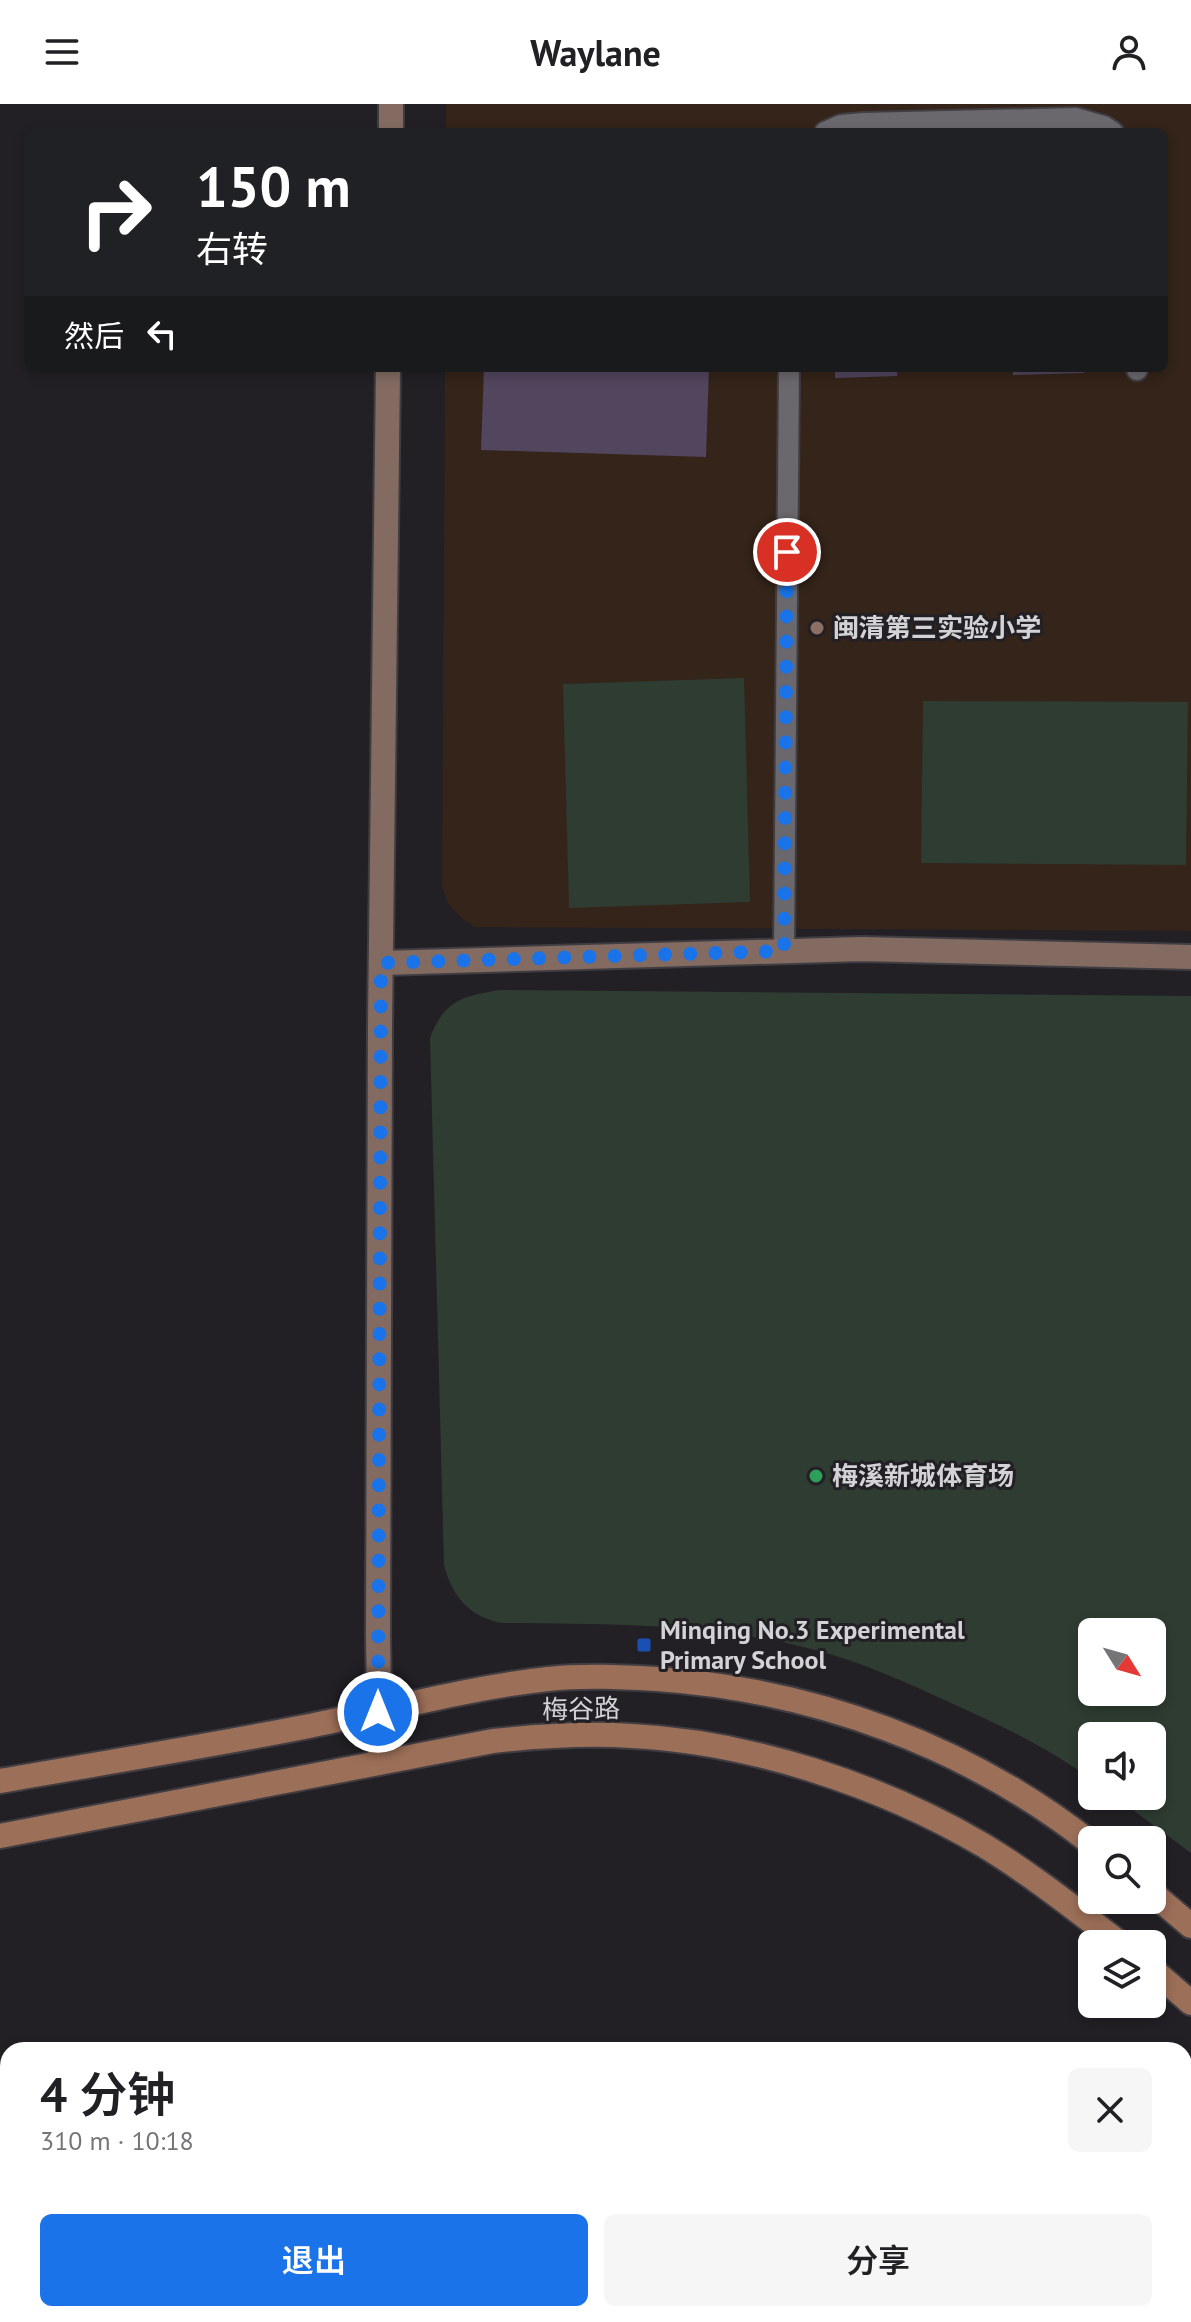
<!DOCTYPE html>
<html lang="zh">
<head>
<meta charset="utf-8">
<style>
  body { margin:0; font-family:"PT Sans","Noto Sans SC",sans-serif; background:#f6f6f6; color:#202124; height:100vh; display:flex; flex-direction:column; font-size:30px; white-space:nowrap }
  * { box-sizing:border-box; margin:0 }
  p { font-size:26px; color:#757577 }
  .icon { flex:none; width:44px; height:44px; fill:none; stroke:currentColor; stroke-width:2; stroke-linecap:round; stroke-linejoin:round }
  .map { position:relative; flex:1; overflow:hidden }
  .drawer { position:absolute; left:0px; top:1938px; width:1192px; height:280px; display:flex; flex-direction:column; background:#fff; border-radius:24px 24px 0 0; box-shadow:0 4px 12px #0003 }
  .drawer>* { flex:none }
  .guide { position:absolute; left:24px; top:24px; width:1144px; height:244px; border-radius:12px; box-shadow:0 4px 12px #0003; background:#202124; color:#fff; overflow:hidden }
  .needle { width:52px; rotate:127deg }
  .buttons { position:absolute; left:1078px; top:1514px; display:grid; gap:16px }
  .buttons a { display:grid; place-items:center; width:88px; height:88px; border-radius:12px; background:#fff; box-shadow:0 4px 12px #0003; font-size:40px }
  .pin { position:absolute; display:grid; place-items:center; width:68px; height:68px; color:#fff; margin:-34px; border:4px solid #fff; border-radius:50%; box-shadow:0 2px 8px #0007 }
  .me { position:absolute; width:88px; margin:-44px; rotate:0deg; stroke-linejoin:round; filter:drop-shadow(0 0 6px #0008) }
  .turn { display:flex; align-items:center; gap:28px; height:168px; padding:0 40px; font-size:36px }
  .turn .icon { width:104px; height:104px; stroke-width:2.5 }
  .turn b { display:block; font-size:56px; line-height:68px }
  .then { display:flex; align-items:center; height:76px; padding:0 40px; background:#0003; gap:16px; font-size:30px }
  .round { display:grid; place-items:center; flex:none; width:84px; height:84px; border-radius:12px; background:#f6f6f6 }
  .overview { display:flex; align-items:center; justify-content:space-between; height:136px; padding:0 40px }
  h1 { font-size:48px; font-weight:600; line-height:60px }
  .button { display:flex; gap:16px; margin-top:auto; padding:16px 40px }
  .button a { flex:1; height:92px; border-radius:12px; background:#1a73e8; color:#fff; font-size:32px; font-weight:600; line-height:92px; text-align:center }
  .button a+a { background:#f6f6f6; color:#202124 }
  header { display:flex; justify-content:space-between; align-items:center; height:104px; padding:0 40px; background:#fff; font-size:36px; font-weight:600 }
  .map>svg:first-child { display:block }
  .education { fill:#342419 }
  .green { fill:#2e3c31; fill-rule:evenodd }
  .building { fill:#52455e }
  .lines { fill:none; stroke-linecap:round; stroke-linejoin:round }
  .lane-casing { stroke:#403d42; stroke-width:24 }
  .street-casing { stroke:#403d42; stroke-width:28 }
  .secondary-casing { stroke:#403d42; stroke-width:28 }
  .primary-casing { stroke:#403d42; stroke-width:28 }
  .lane { stroke:#6a676d; stroke-width:20 }
  .street { stroke:#6a676d; stroke-width:24 }
  .secondary { stroke:#836b62; stroke-width:24 }
  .primary { stroke:#9c6f58; stroke-width:24 }
  .route { stroke:#1a73e8; stroke-width:14; stroke-dasharray:0 25.2 }
  .education-dot { fill:#8d6e63; stroke:#222025; stroke-width:3 }
  .leisure-dot { fill:#2e9e5b; stroke:#222025; stroke-width:3 }
  .transit-dot { fill:#1a4fb4; stroke:#222025; stroke-width:3 }
  .labels { text-anchor:middle; stroke-width:6; stroke-linejoin:round; paint-order:stroke }
  .poi-label { font-size:26px; font-weight:bold; fill:#d3d2d5; stroke:#222025; text-anchor:start }
  .street-label { font-size:26px; fill:#d3d2d5; stroke:#222025 }
</style>
</head>
<body>
<header><svg class="icon" aria-label="menu" viewBox="0 0 24 24"><path d="M4 6h16M4 12h16M4 18h16"/></svg>Waylane<svg class="icon" aria-label="person" viewBox="0 0 24 24"><circle cx="12" cy="8" r="4"/><path d="M4 21q1-7 8-7t8 7"/></svg></header>
<div class="map">
<svg width="1191" height="2218" viewBox="0 0 1191 2218">
  <rect width="100%" height="100%" fill="#222025"/>
  <path class="education" d="M446,0h745v827l-716,-4 -15,-10 -12,-14 -6,-15 3,-520h719v-236h-718z"/>
  <path class="green" d="M744,574l6,224 -181,6 -6,-224z
    M923,597l265,1 -2,163 -265,-2z
    M500,886l691,6v857l-77,-57h38v-60h-60v44c-43,-32 -90,-54 -139,-76 -46,-21 -92,-43 -142,-55 -98,-26 -208,-25 -309,-26 -33,-6 -50,-27 -58,-58l-14,-527c14,-38 33,-42 70,-48zM1092,1528h60v60h-60z"/>
  <path class="building" d="M484,264h225l-3,89 -225,-7z
    M835,264h62v8l-62,2z
    M1013,264h71v5l-71,2z"/>
  <g class="lines">
    <g class="lane-casing">
      <path id="lane" d="M825,28l16,-7 22,-2 213,-5 28,8 9,6
        M1137,264v2
        M784,847l5,-583"/>
    </g>
    <g class="street-casing">
      <path id="street" d="M0,2171h8
        M454,2210l12,8
        M598,2210l6,8
        M696,2210l6,8
        M811,2210l6,8
        M940,2210l6,8
        M1044,2210l8,8
        M31,2218l6,-8"/>
    </g>
    <g class="secondary-casing">
      <path id="secondary" d="M391,28v-28
        M381,859l480,-14 330,8
        M380,1658l-2,-126 2,-612 8,-656"/>
    </g>
    <g class="primary-casing">
      <path id="primary" d="M0,1677c102,-18 203,-34 304,-54 81,-16 162,-39 244,-48 35,-4 73,-2 109,0 157,11 311,67 435,165
        M0,1732l493,-95c46,-5 93,-8 139,-5 118,6 249,49 351,109 48,29 93,65 138,99
        M1152,1789l39,33
        M1152,1865l39,34"/>
    </g>
    <use href="#lane" class="lane"/>
    <use href="#street" class="street"/>
    <use href="#secondary" class="secondary"/>
    <use href="#primary" class="primary"/>
  </g>
  <g class="lines">
    <path class="route" d="M378,1608l3,-749 403,-12 3,-399"/>
  </g>
  <circle class="education-dot" cx="817" cy="524" r="8"/>
  <circle class="leisure-dot" cx="816" cy="1372" r="8"/>
  <rect class="transit-dot" x="636" y="1533" width="16" height="16" rx="4"/>
  <g class="labels">
    <g class="poi-label">
      <text x="833" y="533">闽清第三实验小学</text>
      <text x="832" y="1381">梅溪新城体育场</text>
      <text x="660" y="1535">Minqing No.3 Experimental<tspan x="660" dy="30">Primary School</tspan></text>
    </g>
    <g class="street-label">
      <text transform="translate(581 1605) rotate(-1)" y="9">梅谷路</text>
    </g>
  </g>
</svg>
<div class="buttons">
<a><svg class="needle" viewBox="-14 -14 28 28"><path d="M0-13l5 13h-10z" fill="#e53935"/><path d="M0 13l5-13h-10z" fill="#757577"/></svg></a>
<a><svg class="icon" aria-label="sound" viewBox="0 0 24 24"><path d="M4 9h4l5-4v14l-5-4H4zM17 9q2 3 0 6"/></svg></a>
<a><svg class="icon" aria-label="search" viewBox="0 0 24 24"><circle cx="10" cy="10" r="6"/><path d="M15 15l6 6"/></svg></a>
<a><svg class="icon" aria-label="layers" viewBox="0 0 24 24"><path d="M12 4l9 5-9 5-9-5zM3 14l9 5 9-5"/></svg></a>
</div>
<div class="pin" style="left:787px;top:448px;background:#d93025"><svg class="icon" aria-label="arrive" viewBox="0 0 24 24"><path d="M6 21V4h12l-3 4 3 4H6"/></svg></div>
<svg class="me" style="left:378px;top:1608px" viewBox="-20 -20 40 40"><circle r="17" fill="#1a73e8" stroke="#fff" stroke-width="3"/><path d="M0-11L8 9 0 5-8 9z" fill="#fff"/></svg>
<div class="guide">
<div class="turn"><svg class="icon" aria-label="right" viewBox="0 0 24 24"><path d="M7 20v-9h11M14 6l5 5-5 5"/></svg><div><b>150 m</b>右转</div></div>
<div class="then">然后<svg class="icon" aria-label="left" viewBox="0 0 24 24"><path d="M17 20v-9H6M10 6l-5 5 5 5"/></svg></div>
</div>
<section class="drawer">
<div class="overview"><div><h1>4 分钟</h1><p>310 m · 10:18</p></div><a class="round"><svg class="icon" aria-label="close" viewBox="0 0 24 24"><path d="M6 6l12 12M18 6L6 18"/></svg></a></div>
<div class="button"><a>退出</a><a>分享</a></div>
</section>
</div>
</body>
</html>
